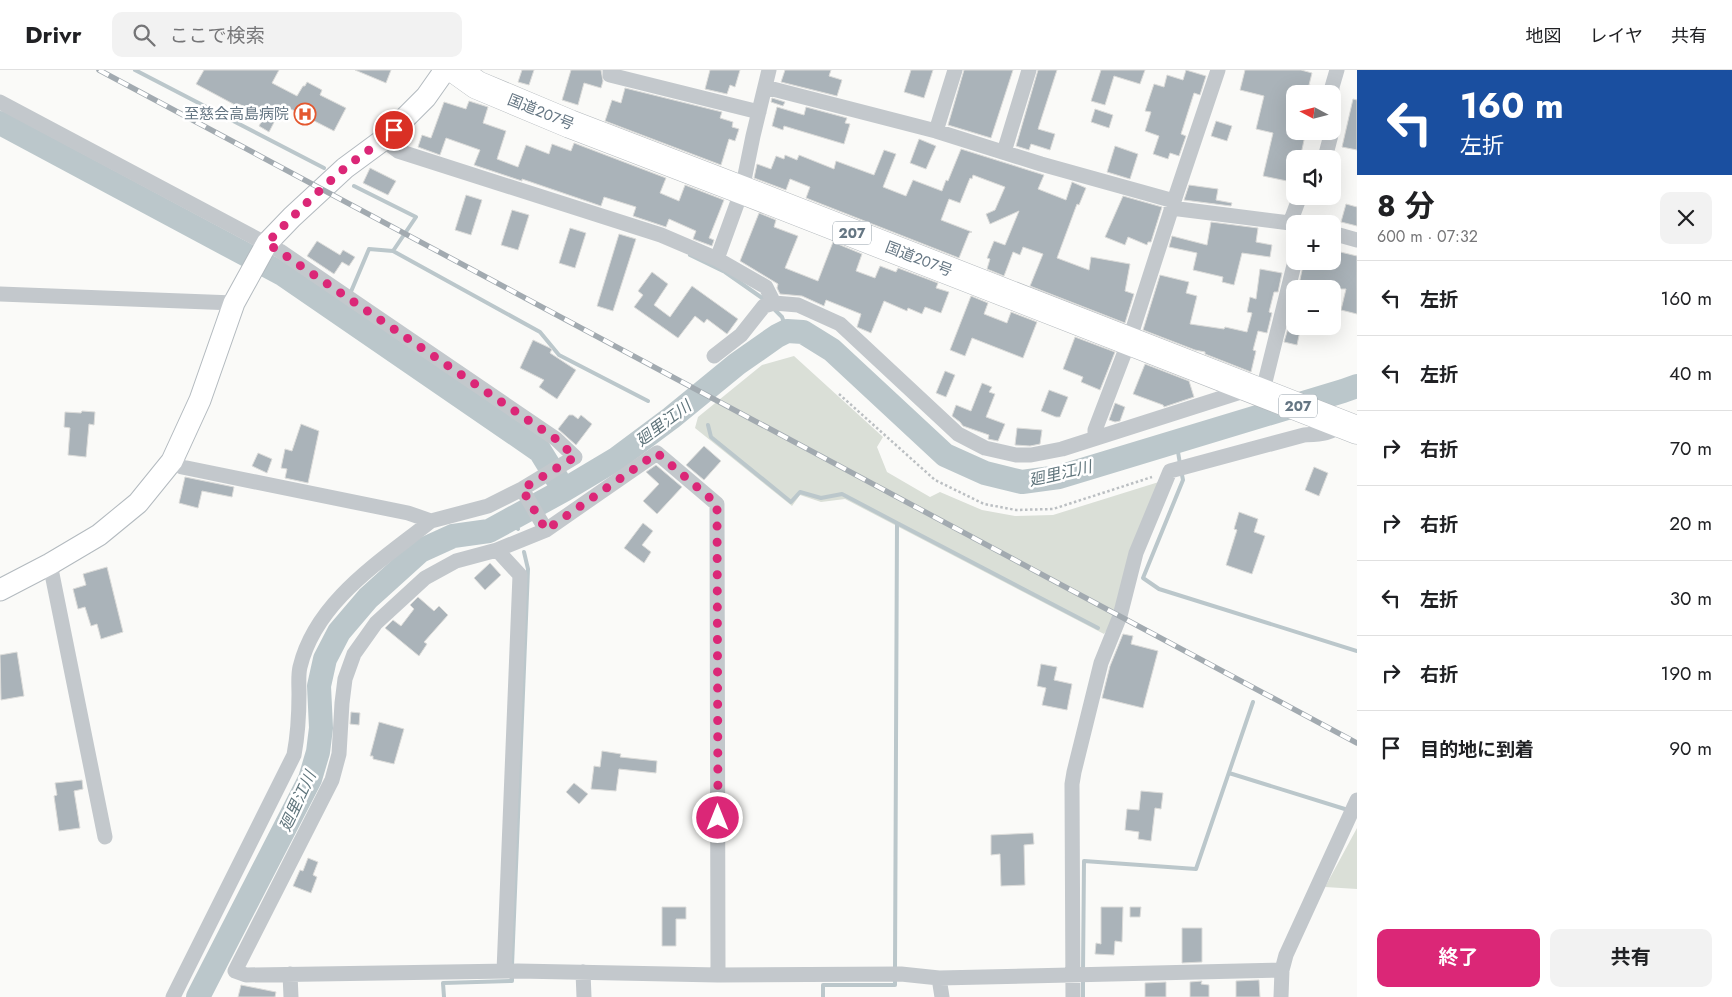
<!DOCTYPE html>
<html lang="ja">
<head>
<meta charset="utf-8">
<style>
  body { margin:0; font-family:Jost,"Noto Sans JP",sans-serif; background:#f2f2f2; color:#202124; height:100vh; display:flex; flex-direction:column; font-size:19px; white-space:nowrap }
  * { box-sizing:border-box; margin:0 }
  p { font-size:16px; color:#757577 }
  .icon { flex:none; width:28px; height:28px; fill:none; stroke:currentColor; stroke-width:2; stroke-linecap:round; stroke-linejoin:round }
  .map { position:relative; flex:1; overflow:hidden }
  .panel { display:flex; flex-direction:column; background:#fff; width:375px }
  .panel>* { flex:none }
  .hud { background:#1a4fa0; color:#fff; overflow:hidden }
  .needle { width:32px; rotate:277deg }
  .tools { position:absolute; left:1286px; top:15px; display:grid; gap:10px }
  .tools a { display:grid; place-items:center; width:55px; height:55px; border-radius:10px; background:#fff; box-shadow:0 5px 20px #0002; font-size:25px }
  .pin { position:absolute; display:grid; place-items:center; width:42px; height:42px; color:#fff; margin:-21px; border:2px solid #fff; border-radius:50%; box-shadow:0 1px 5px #0007 }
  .me { position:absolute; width:55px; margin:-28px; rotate:0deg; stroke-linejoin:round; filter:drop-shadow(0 0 4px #0008) }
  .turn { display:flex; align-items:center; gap:18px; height:105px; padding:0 20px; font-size:22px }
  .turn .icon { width:65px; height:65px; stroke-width:2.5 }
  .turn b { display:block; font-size:35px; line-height:42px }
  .round { display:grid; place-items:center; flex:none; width:52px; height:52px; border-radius:10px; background:#f2f2f2 }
  .head { display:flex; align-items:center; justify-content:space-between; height:85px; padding:0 20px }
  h1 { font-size:30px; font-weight:700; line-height:38px }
  .action { display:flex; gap:10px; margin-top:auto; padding:10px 20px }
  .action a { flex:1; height:58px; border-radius:10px; background:#db2777; color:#fff; font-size:20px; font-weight:700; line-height:58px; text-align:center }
  .action a+a { background:#f2f2f2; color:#202124 }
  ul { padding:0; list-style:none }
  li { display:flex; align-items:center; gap:15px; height:75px; padding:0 20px; border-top:1px solid #e0e0e0 }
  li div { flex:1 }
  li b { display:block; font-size:19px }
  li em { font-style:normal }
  header { display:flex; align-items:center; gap:30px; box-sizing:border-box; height:70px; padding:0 25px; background:#fff; border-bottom:1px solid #e0e0e0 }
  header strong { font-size:24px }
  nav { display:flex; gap:28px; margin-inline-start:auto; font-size:18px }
  .search { width:350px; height:45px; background:#f2f2f2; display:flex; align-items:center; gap:12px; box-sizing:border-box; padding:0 18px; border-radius:10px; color:#757577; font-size:19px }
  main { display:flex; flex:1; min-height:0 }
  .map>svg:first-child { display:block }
  .green { fill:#dadfd7 }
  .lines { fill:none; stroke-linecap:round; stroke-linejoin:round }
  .stream { stroke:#bbc7cb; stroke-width:4 }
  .river { stroke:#bbc7cb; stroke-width:24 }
  .building { fill:#aab3b9; stroke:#dcdcda }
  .secondary-casing { stroke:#b3babf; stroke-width:23 }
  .highway-casing { stroke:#b4b9bd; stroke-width:29 }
  .path { stroke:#bbbfc2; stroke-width:2.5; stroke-dasharray:2.5 2.5; stroke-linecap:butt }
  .street { stroke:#c3c8cc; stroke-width:15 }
  .secondary { stroke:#fff; stroke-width:21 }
  .highway { stroke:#fff; stroke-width:28 }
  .rail-casing { stroke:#a2aab0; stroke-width:5.5 }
  .rail { stroke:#fff; stroke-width:4; stroke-dasharray:11; stroke-linecap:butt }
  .route { stroke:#db2777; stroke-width:9; stroke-dasharray:0 16.2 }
  .labels { text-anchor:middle; stroke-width:5; stroke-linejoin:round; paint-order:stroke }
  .shield { fill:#fff; stroke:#939fa8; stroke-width:1 }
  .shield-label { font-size:14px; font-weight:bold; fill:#657683 }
  .street-label { font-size:15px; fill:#657683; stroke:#fff }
  .poi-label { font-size:15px; fill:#657683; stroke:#fff; text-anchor:end }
  .water-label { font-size:16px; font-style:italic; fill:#60757c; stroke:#fff }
</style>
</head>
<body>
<header>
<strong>Drivr</strong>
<div class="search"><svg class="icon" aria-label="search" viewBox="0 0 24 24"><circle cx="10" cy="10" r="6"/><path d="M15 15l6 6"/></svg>ここで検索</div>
<nav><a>地図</a><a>レイヤ</a><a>共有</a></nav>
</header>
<main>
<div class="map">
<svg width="1357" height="927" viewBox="0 0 1357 927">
  <rect width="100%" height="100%" fill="#fafaf8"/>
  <path class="green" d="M794,286l89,81 -6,10 10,25 43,25 10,-5 42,18 33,6 38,-1 109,-34 -48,140 -10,13 -259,-135 -24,3 -21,-7 -8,11 -97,-78 3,-11 64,-52z
    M1357,758v61l-32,-2z"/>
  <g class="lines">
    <path class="stream" d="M135,0l189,98
      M354,116l62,31 -23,34
      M690,185l35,17 40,28
      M350,224l19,-45 24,2 147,81 19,23 89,46
      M772,237l10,10 5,14
      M339,242l7,-12
      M708,355l3,12 80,65 9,-10 21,6 21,-4 55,29 -2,447
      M1176,370l4,24
      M1181,400l2,10 -40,98 16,11 198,62
      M510,450l8,9
      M897,453l201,105
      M1229,703l119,37
      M512,896l16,-397 -4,-17
      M1083,902l1,-111 112,8 57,-167
      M444,927l-1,-14 69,-2v-8
      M823,927v-12h72v-8
      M1083,927v-18"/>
    <path class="river" d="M0,53l284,152 256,176 24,39
      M198,927l112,-218 8,-27 3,-24 -2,-42 6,-27 14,-27 29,-34 52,-47 33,-15 36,-5 75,-41 52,-31 55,-41 66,-54 40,-28 10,-5 16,1 29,18 113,105 40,18 37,9 37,-5 284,-86 14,-5"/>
  </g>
  <path class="building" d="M204,0h75l-7,13 25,13 6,-10h2l2,-4 15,8 -2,5 26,13 -12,23 -51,-26 -14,27 -10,-6 5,-9 -25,-13 -2,2 -41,-22z
    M355,0h36l-5,13z
    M522,0h12l-5,15 -11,-3z
    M571,0h30l2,11 -2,7 -17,-5 -6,22 -16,-5z
    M710,0h30l-5,17 -5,-2 -3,9 -22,-5z
    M785,0h46l-2,6 13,4 -5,16 -56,-14z
    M911,0h22l-9,28 -20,-6z
    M964,0h49l-22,68 -43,-13z
    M1038,0h19l-19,59 17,5 -5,16 -19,-6 -2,6 -13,-4z
    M1101,0h44l-5,14 -26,-8 -9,29 -14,-4z
    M1186,0l20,6 -6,19 -6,-2 -13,41 5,2 -7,20 -9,-3 -2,6 -15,-5 6,-18 -14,-5 6,-19 -6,-1 9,-27 10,3 3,-12 16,5z
    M1245,0h56l11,3 -3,12 14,3v6h-28v37h11l-5,23 -7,-2 -7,29 -24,-5 10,-43 -17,-4 8,-33 -24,-6z
    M625,18l97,24 -2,6 13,4 -1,5 7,2 -4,12 -6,-2 -8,26 -116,-44 7,-21 9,3z
    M772,28l13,4 -2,4 -12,-4z
    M1353,29l4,1v50l-15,-3z
    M469,31l19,6 -5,16 23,8 -9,28 21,8 8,-22 23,9 3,-10 19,7 3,-8 92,35 -6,15 19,8 6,-16 39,15 -15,38 5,2 -2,6 -19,-7 3,-8 -27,-12 -3,8 -33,-11 3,-9 -32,-10 -3,9 -79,-27v2l-48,-16 6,-15 -34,-12 -6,17 -22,-8 4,-12 9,3 13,-36 22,7z
    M777,37l27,8 2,-8 41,11 -2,5 5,1 -6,20 -60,-18 -1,4 -11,-4z
    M1095,39l18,6 -4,13 -18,-6z
    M1216,51l16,5 -5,15 -16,-5z
    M919,69l17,7 -10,23 -16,-6z
    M1115,76l23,8 -8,25 -23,-7z
    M961,79l83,26 -6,14 28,11 6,-18 14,6 -7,17 -2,-1 -20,54 32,12 2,-13 39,7 -5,27 9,3 -9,29 -95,-37 13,-32 -20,-7 -3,8 -7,-3 -9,24 -17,-7 3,-10 -3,-1 7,-17 11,4 14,-34 -29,13 -4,-10 9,-4 10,-23 -32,-12 -1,4 -2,-1 -10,25 -11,-4 -8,21 31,12 -3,1 -10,25 -153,-60 4,-11 -20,-8 -4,11 -32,-12 3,-14 14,5 5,-13 8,3 1,-4 12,5 2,-5 35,14 2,-8 38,14 10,-25 12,4 -13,33 23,9 7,-16 29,11 4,-11 2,1z
    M370,98l26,13 -8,14 -25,-12z
    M1189,115l29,4 -2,11 16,3 -1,3 -47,-6z
    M466,125l16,5 -11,35 -16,-5z
    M1123,126l39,11 -11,35h-3l-1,3 -19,-8 -3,8 -20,-8z
    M1346,134l11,3v19l-16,-4z
    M512,140l17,5 -11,35 -17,-5z
    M759,143l17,7 -2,7 24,9 -13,32 33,13 15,-39 29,12 -6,17 19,7 5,-12 16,6 2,-4 40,15 -2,5 13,4 -8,21 -16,-6 -3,7 -14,-6 -1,3 -23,-10 -13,32 -14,-6 4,-13 -35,-14 -2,6 -22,-10 -22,-2 -3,-6 1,-4 -38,-23z
    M1211,152l47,6 -2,14 16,3 -2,12 -28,-4 -8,32 -12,-3 1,-5 -30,-7 4,-17 -28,-6 3,-11 35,9z
    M570,158l16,5 -11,35 -16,-5z
    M619,164l17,5 -23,72 -16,-5z
    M317,171l23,14 3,-5 12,7 -6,9 -7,-4 -8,12 -27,-18z
    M1332,180l25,6v58l-16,-4 5,-21h-48l6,-28h28z
    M1260,199l22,4 -4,19h-4l-5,20 3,1 -5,20 -9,-2 -5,19 3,1 -5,21 -46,-18v-2l-10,-2 -52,-20 17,-55 29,7 -3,11 11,3 -7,28 34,5 1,-2 22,5 5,-19 -5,-1 3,-15 6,2z
    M652,202l16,12 -14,21 16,12 22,-31 46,33 -11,15 -20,-15 -3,4 -9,-7 -17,22 -44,-31 9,-12 -5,-4z
    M971,226l17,7 -4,11 23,9 4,-11 26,10 -14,36 -51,-20 -7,18 -15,-6z
    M1291,248l4,1v7h6l-4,19 -13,-3z
    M1075,267l40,15 -15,38 -19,-8 2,-5 -20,-8z
    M533,270l19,9 -2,4 26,17 -19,29 -18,-12 5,-7 -24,-12z
    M1145,294l44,17 5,16 -30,10 -1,-2 -30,-11z
    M945,301l10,4 -9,22 -10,-4z
    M982,313l10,4 -3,5 6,2 -9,23 19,7 -7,17 -10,-2 1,-4 -26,-9 -3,-4 -8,-6 4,-11 15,6z
    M1049,320l19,7 -8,20h-4l-15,-6z
    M1115,333l10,4 -5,14 -5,1 -6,-2z
    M82,341l13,1 -1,13 -5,-1 -3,33 -18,-2 2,-27 -6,-1 1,-15 16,1z
    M569,345h4l5,4 3,-4 11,9 -16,21 -18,-16z
    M301,354l18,7 -11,52 -23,-5 2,-9 -6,-1 4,-19 7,2z
    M1017,358l25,2 -2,14 -10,2 -15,-1z
    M704,376l17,15 -17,19 -18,-15z
    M258,383l14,6 -5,14 -15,-7z
    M656,395l26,22 -25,27 -14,-13 16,-17 -13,-12z
    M1314,397l14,6 -9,23 -14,-6z
    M185,407l49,10 -2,10 -30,-6 -4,17 -19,-5z
    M1239,442l19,7 -4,13 11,4 -13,38 -26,-9 11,-35 -3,-1z
    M643,453l10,8 -11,14 9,7 -7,11 -20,-15z
    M490,493l11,12 -16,15 -11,-12z
    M107,497l16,65 -22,7 -4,-15 -6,2 -6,-19 -7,2 -5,-20 13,-4 -3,-11z
    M418,527l16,14 5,-5 9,9 -24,27 3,2 -8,12 -34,-28 8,-8 8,6 13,-17 -4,-4z
    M1123,564l10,2 -2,8 27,7 -15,57 -41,-10 8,-32z
    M17,582l7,44 -23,4 -1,-45z
    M1041,594l16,3 -3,13 18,4 -5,26 -25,-5 4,-17 -9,-2z
    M351,642l9,1 -1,12 -9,-1z
    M379,652l25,7 -10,35 -21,-5v-3h-3z
    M602,681l19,3 -1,3 37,4 -1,12 -37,-4 -3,22 -25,-2 3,-23 6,1z
    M82,710l1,9 -9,2 6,37 -21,3 -5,-35 3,-1 -2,-12z
    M574,713l14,11 -9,10 -13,-12z
    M1141,721l22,2 -2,16 -6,-1 -4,33 -13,-2 1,-7 -14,-2 2,-21 12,1z
    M1033,763l1,11 -10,1 1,40 -24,1 -1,-32 -9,1v-20z
    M308,788l10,4 -5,13 4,2 -6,16 -18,-7 7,-16 3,1z
    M662,837h24v12h-10v27h-14z
    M1101,837h22l-1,35 -7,-1 -1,14 -19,-1 1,-11 5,1z
    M1130,837h11l-1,10h-10z
    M1182,858h20v34l-20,1z
    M1259,910l1,17h-24v-16z
    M1202,911l-1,3 8,1v12h-19v-15z
    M1166,912v15h-21v-14z
    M241,915l35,7 -1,5h-37z"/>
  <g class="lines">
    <g class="secondary-casing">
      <path id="secondary" d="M0,520l50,-26 49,-29 39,-32 34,-42 28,-61 34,-97 33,-60 25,-26 53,-49 38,-28 43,-43 19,-27"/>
    </g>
    <g class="highway-casing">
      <path id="highway" d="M456,0l21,15 93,39 172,66 615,240"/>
    </g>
    <path class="path" d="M839,324l96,86 49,24 32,6 37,-1 99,-32"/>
    <path class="street" d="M610,0v5l149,37
      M765,17l171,44 105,33 133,37
      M1332,24v-7l5,-17
      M1332,25v33
      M0,32l280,149 276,188 19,18 -53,32 -34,17 -57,15 -23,-8 -226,-46 -10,-6
      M936,61l19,-61
      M383,70l15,11 263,84 56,24 49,28 8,16 24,2 42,19 118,110 27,14 31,7h15l31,-6 191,-61 12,-6 30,-121
      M1004,82l25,-82
      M1323,89l3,-5 6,-23
      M1171,138l127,16
      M1290,153l10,-27
      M1332,163l25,7
      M717,189l25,-69 11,-54 16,-66
      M0,224l234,9
      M714,286l27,-21 23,-29 10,-3
      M1095,368v-8l34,-89 45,-140 44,-131
      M522,419l24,41
      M497,480l-41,11 -31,17 -49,45 -22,31 -9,25 -3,24 -3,51 -7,26 -97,191 11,4 272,-4 200,4 183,-1 38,4 343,-8
      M50,494l55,273
      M504,901l16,-396 -23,-25 49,-20 111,-77 60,51 1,471
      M583,902l1,25
      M290,904l1,23
      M939,908l3,19
      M173,927l121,-242c4,-21 5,-40 5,-61 0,-9 -1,-19 1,-27 16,-66 81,-106 131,-146
      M1073,927l-1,-213 2,-12 27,-109 19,-47 16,-63 34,-82 134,-36c17,-1 26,-1 40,-11
      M1281,927l1,-27 4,-15 71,-155"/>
    <use href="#secondary" class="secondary"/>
    <use href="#highway" class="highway"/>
    <g class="rail-casing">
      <path id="rail" d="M99,0l1258,673"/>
    </g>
    <use href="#rail" class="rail"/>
  </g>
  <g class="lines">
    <path class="route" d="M394,60c-15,14 -33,25 -49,38 -27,23 -53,49 -78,75l289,196 19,18 -53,32 24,41 111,-77 60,51 1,314"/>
  </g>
  <defs>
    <g id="hospital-ring" transform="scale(1.125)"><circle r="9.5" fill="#fff" stroke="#e4572e" stroke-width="1.5"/><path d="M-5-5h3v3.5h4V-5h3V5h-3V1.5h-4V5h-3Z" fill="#e4572e"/></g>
  </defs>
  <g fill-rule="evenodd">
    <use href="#hospital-ring" x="305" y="44"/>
  </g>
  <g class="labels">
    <g class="shield">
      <rect x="833" y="151.5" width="38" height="23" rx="4"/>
      <rect x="1279" y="324.5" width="38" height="23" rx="4"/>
    </g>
    <g class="shield-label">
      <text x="852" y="168">207</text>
      <text x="1298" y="341">207</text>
    </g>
    <g class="street-label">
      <text transform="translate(541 42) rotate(22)" y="5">国道207号</text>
      <text transform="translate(919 189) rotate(21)" y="5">国道207号</text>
    </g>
    <g class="poi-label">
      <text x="289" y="49">至慈会高島病院</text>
    </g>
    <g class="water-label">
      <text transform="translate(663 353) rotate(-37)" y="6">廻里江川</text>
      <text transform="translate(1060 403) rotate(-13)" y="6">廻里江川</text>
      <text transform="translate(297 731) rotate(-65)" y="6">廻里江川</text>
    </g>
  </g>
</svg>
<div class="tools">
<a><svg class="needle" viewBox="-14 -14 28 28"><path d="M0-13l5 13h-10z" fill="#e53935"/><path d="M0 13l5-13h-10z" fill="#757577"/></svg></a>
<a><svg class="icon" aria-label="sound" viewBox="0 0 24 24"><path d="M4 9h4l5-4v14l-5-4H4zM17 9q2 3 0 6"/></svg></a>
<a>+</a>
<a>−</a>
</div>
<div class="pin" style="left:394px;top:60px;background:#d93025"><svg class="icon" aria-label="arrive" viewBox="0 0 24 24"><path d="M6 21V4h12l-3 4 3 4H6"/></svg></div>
<svg class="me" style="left:718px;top:748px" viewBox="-20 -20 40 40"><circle r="17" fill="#db2777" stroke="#fff" stroke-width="3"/><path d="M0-11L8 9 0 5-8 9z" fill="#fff"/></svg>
</div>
<section class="panel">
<div class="hud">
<div class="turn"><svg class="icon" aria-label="left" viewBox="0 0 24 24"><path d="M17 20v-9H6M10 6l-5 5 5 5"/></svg><div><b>160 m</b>左折</div></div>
</div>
<div class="head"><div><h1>8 分</h1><p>600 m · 07:32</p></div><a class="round"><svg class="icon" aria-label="close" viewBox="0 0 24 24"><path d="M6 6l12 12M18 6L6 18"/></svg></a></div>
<ul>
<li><svg class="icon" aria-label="left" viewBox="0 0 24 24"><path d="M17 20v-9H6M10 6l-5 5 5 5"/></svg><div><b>左折</b></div><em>160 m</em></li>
<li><svg class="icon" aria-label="left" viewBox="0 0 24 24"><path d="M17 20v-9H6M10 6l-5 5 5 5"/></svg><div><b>左折</b></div><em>40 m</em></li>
<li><svg class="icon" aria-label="right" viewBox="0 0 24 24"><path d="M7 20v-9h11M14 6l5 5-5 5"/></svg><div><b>右折</b></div><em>70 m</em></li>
<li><svg class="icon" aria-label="right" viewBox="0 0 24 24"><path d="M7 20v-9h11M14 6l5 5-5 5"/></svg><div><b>右折</b></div><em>20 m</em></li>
<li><svg class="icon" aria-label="left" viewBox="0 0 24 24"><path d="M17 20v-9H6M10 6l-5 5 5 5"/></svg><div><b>左折</b></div><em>30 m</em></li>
<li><svg class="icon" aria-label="right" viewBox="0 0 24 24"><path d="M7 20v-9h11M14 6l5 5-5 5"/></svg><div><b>右折</b></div><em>190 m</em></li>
<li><svg class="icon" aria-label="arrive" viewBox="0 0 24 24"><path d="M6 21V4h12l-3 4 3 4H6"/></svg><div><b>目的地に到着</b></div><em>90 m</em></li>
</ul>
<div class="action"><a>終了</a><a>共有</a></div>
</section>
</main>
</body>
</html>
